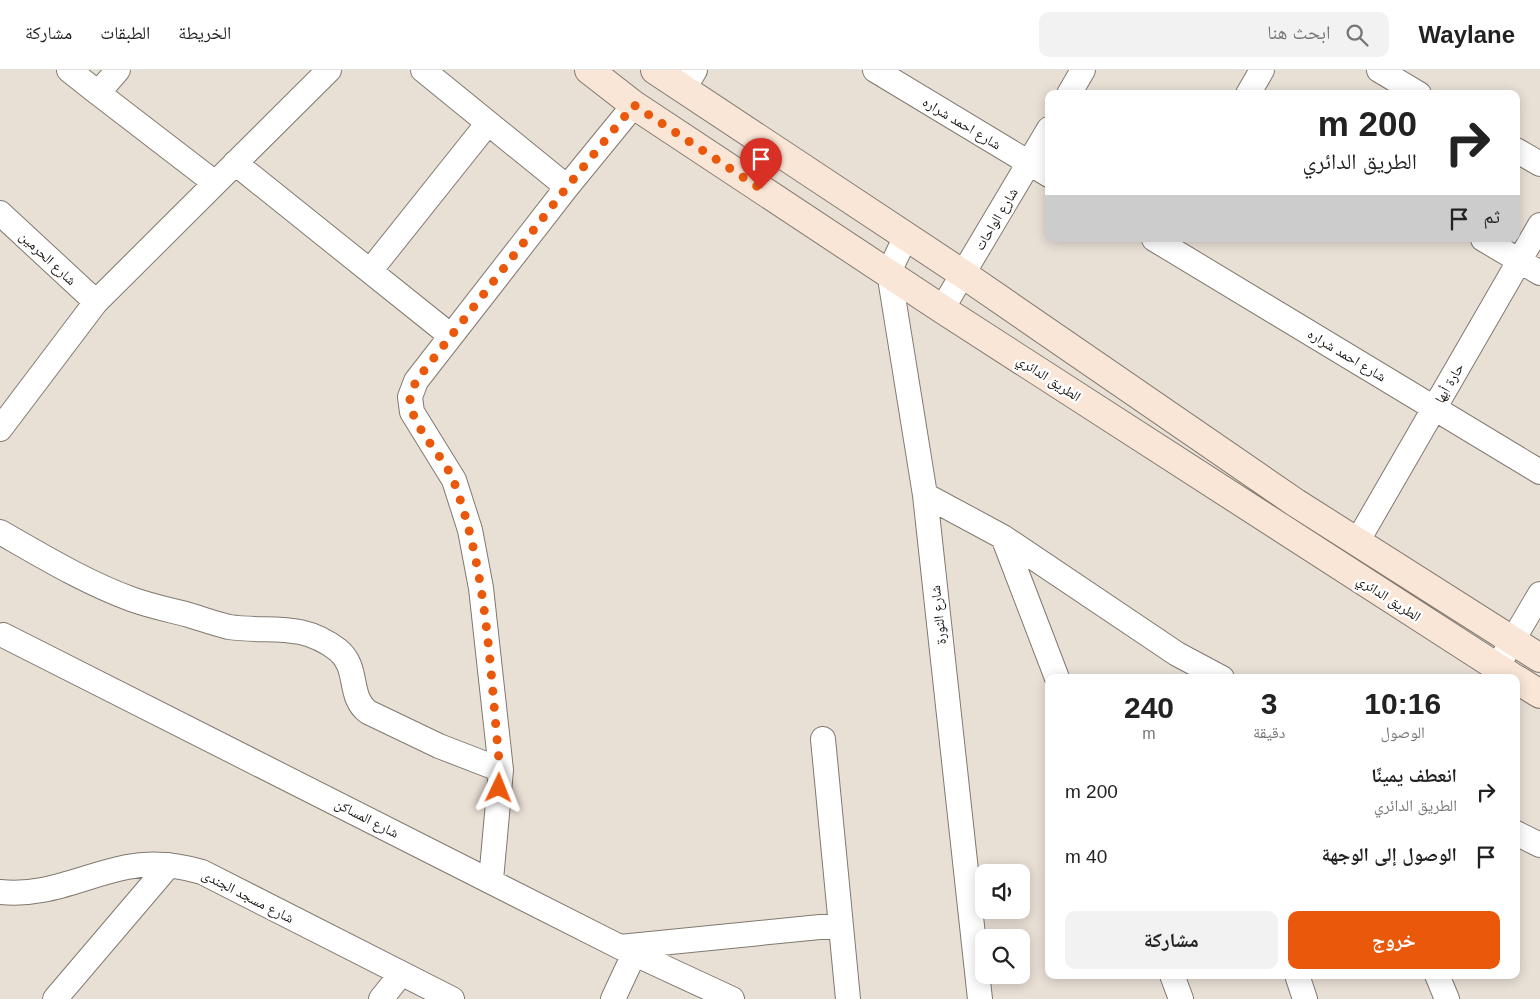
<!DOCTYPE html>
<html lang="ar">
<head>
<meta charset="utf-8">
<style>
  body { margin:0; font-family:Helvetica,"Noto Naskh Arabic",sans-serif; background:#f2f2f2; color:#222; direction:rtl; height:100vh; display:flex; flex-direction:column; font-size:19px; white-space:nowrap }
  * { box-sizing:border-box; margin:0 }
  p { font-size:16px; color:#767676 }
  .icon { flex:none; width:28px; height:28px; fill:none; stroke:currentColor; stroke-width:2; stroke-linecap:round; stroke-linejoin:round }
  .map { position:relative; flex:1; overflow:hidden; direction:ltr }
  .side { position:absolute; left:1045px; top:604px; width:475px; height:305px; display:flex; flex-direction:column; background:#fff; border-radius:10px; box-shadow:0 2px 12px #0003; direction:rtl }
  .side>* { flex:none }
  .hud { position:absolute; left:1045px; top:20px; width:475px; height:152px; border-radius:10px; box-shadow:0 2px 12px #0003; direction:rtl; background:#fff; color:#222; overflow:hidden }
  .buttons { position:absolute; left:975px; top:794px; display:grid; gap:10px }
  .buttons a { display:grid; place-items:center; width:55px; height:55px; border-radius:10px; background:#fff; box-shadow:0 2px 12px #0003; font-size:25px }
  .pin { position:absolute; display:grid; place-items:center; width:42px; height:42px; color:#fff; margin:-51px -21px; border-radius:50% 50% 50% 0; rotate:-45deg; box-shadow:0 0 5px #0007 }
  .pin .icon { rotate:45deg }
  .me { position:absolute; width:55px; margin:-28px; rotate:2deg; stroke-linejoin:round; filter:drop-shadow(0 0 4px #0008) }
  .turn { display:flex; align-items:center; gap:18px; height:105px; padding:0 20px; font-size:22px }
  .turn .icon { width:65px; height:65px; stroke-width:2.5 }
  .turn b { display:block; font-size:35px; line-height:42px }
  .then { display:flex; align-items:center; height:48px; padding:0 20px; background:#0003; gap:10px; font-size:19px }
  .eta { display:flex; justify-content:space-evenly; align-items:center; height:85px; text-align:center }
  .eta b { font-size:30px; font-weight:700; line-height:35px }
  .action { display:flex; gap:10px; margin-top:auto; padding:10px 20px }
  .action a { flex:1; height:58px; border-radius:10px; background:#ea580c; color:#fff; font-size:20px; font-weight:700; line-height:58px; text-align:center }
  .action a+a { background:#f2f2f2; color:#222 }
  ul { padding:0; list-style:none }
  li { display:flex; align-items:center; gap:15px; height:65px; padding:0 20px }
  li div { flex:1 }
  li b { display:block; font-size:19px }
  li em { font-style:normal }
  header { display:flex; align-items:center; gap:30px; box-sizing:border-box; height:70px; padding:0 25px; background:#fff; border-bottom:1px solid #e0e0e0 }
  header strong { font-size:24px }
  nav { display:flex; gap:28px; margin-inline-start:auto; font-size:18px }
  .search { width:350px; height:45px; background:#f2f2f2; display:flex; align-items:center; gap:12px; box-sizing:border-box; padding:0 18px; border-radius:10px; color:#767676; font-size:19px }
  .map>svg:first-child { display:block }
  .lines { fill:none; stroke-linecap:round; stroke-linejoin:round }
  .street-casing { stroke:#817970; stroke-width:26 }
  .secondary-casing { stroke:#817970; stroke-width:30 }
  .street { stroke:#fff; stroke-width:24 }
  .secondary { stroke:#fae6d6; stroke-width:28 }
  .route { stroke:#ea580c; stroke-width:9; stroke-dasharray:0 16.2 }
  .labels { text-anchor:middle; stroke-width:5; stroke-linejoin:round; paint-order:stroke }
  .street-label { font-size:14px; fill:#171410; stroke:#fff }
</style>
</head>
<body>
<header>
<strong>Waylane</strong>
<div class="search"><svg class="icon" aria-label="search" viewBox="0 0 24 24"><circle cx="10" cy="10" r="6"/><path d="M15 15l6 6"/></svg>ابحث هنا</div>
<nav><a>الخريطة</a><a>الطبقات</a><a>مشاركة</a></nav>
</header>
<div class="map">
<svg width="1540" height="929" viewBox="0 0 1540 929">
  <rect width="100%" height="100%" fill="#e8dfd5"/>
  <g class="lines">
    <g class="street-casing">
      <path id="street" d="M69,0l29,23
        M118,0l-20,23 117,90
        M423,0l144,117
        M875,0l174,105
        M1379,0l40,24
        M683,20l12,-20
        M1069,24l14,-24
        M1248,24l14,-24
        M1516,80l24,14
        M235,93l216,173
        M0,143l96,89
        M906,166l-17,36 36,223 55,504
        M1154,169l386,233
        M1483,169l57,34
        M370,201l118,-148
        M942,239l107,-180
        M0,359l96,-127 233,-232
        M925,425l78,42 174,117 45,24
        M0,462c42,24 85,50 131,67 19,7 39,11 58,16 13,4 27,9 40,12 42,6 71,-6 109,23 22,18 9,46 30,62l71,34 62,24
        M1003,467l54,141
        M1357,472l183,-317
        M3,565l617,312 112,52
        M1497,597l43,-73
        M823,669l25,260
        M1516,763l24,12
        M491,810l10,-110 -20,-182 -11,-58 -16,-50 -42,-68 -2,-15 6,-16 151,-194 67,-82
        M0,822c47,5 82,-16 127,-25 25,-5 51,-2 75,5l250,127
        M620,877l220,-22
        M1172,905l9,24
        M1297,905l8,24
        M1437,905l10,24
        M55,929l114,-134
        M381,929l20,-25
        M613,929l21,-45"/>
    </g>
    <g class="secondary-casing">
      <path id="secondary" d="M589,0l45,35 308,204 572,369
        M655,0l308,204 333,229 244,155
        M1516,609l24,15"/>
    </g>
    <use href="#street" class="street"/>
    <use href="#secondary" class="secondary"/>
  </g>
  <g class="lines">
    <path class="route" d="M499,718l1,-18c-10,-96 -12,-197 -46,-288 -10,-27 -43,-54 -44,-83 0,-6 4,-12 6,-18l151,-194 67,-82 127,84"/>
  </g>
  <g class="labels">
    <g class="street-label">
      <text transform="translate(962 53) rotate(31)" y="5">شارع احمد شراره</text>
      <text transform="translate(996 149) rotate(-59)" y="5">شارع الواحات</text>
      <text transform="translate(48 188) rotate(43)" y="5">شارع الحرمين</text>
      <text transform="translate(1347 285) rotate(31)" y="5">شارع احمد شراره</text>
      <text transform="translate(1049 308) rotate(33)" y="5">الطريق الدائري</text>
      <text transform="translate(1449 313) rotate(-60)" y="5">حارة أبها</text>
      <text transform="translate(1389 528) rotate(33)" y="5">الطريق الدائري</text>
      <text transform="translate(938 545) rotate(-96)" y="5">شارع الثورة</text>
      <text transform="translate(367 748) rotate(27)" y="5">شارع المساكن</text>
      <text transform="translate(248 826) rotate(27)" y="5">شارع مسجد الجندى</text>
    </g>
  </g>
</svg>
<div class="buttons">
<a><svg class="icon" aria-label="sound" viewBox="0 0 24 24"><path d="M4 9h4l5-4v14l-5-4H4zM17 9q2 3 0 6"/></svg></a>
<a><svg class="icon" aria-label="search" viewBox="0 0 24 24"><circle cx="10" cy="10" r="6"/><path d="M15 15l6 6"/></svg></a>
</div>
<div class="pin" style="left:761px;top:119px;background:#d93025"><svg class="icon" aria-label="arrive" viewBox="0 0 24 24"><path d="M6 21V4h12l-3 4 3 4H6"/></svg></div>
<svg class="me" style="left:499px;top:718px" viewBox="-20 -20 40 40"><path d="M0-17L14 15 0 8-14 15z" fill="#ea580c" stroke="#fff" stroke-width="4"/></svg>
<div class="hud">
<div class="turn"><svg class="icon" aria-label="right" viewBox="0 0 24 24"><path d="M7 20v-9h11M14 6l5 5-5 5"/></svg><div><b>200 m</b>الطريق الدائري</div></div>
<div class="then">ثم<svg class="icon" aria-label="arrive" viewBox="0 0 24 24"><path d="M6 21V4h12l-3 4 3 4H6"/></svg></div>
</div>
<section class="side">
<div class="eta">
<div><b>10:16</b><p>الوصول</p></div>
<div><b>3</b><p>دقيقة</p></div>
<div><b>240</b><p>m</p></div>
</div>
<ul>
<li><svg class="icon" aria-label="right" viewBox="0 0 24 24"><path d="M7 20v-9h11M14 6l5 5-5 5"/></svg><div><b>انعطف يمينًا</b><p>الطريق الدائري</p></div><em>200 m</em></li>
<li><svg class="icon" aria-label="arrive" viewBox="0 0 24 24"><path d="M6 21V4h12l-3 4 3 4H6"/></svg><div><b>الوصول إلى الوجهة</b></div><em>40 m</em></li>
</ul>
<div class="action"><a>خروج</a><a>مشاركة</a></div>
</section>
</div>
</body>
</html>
